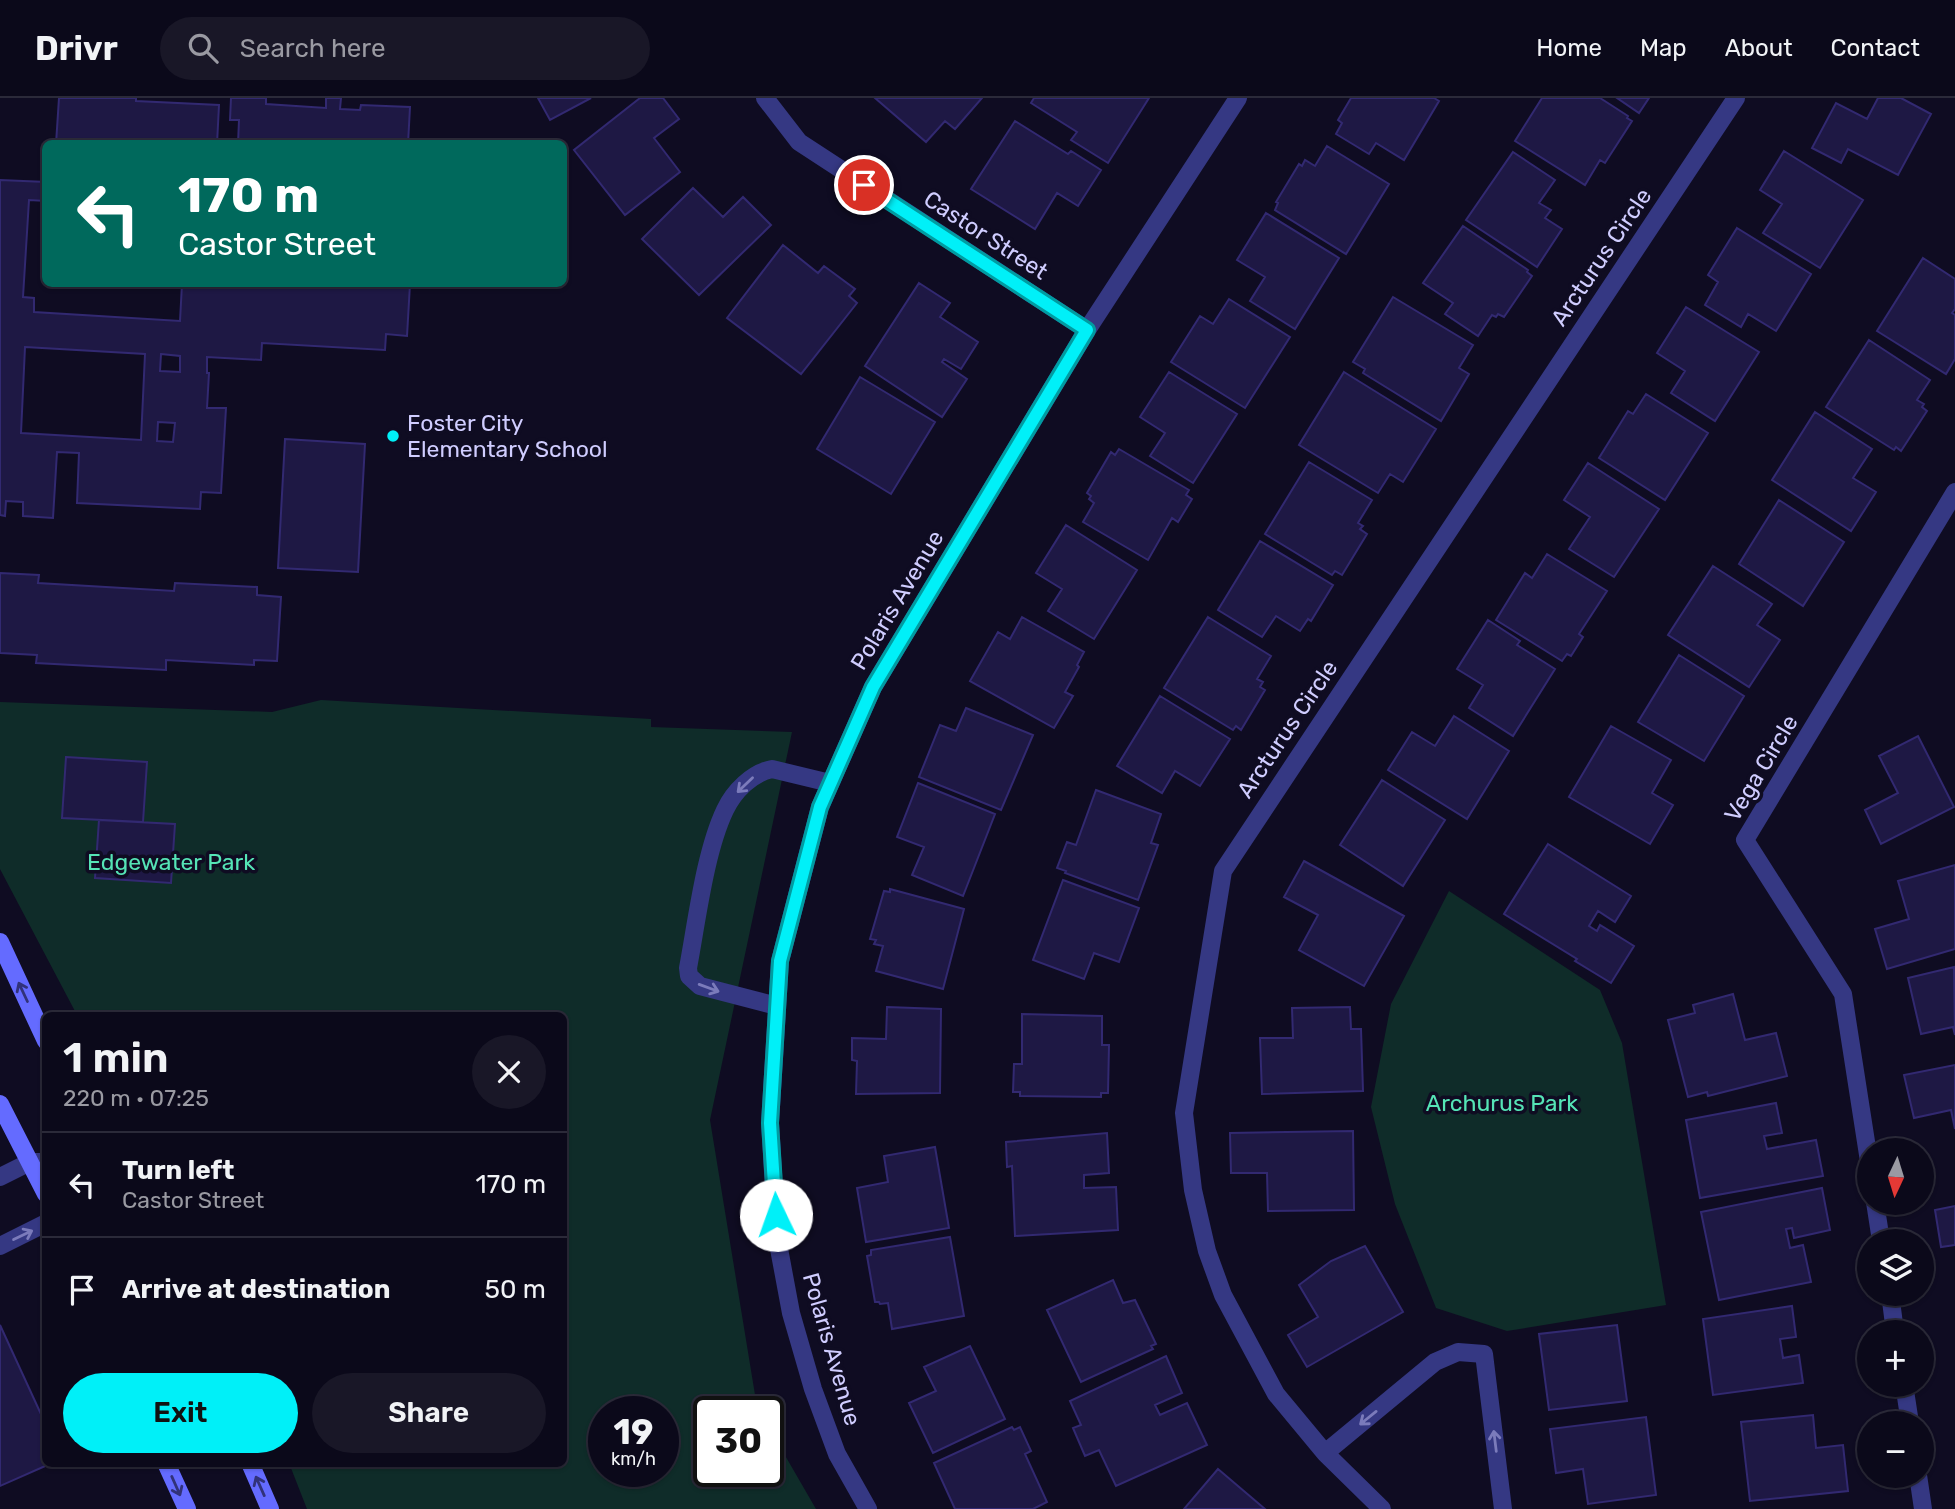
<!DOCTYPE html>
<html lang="en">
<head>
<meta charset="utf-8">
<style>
  body { margin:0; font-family:Rubik,sans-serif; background:#191727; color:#f1f3f6; height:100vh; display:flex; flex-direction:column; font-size:26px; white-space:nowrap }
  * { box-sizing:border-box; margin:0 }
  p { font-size:23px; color:#9a9aa2 }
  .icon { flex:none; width:38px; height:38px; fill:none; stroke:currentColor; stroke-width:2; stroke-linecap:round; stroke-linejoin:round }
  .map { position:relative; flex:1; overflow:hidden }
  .drawer { position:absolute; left:42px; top:914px; width:525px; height:455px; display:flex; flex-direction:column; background:#0b091a; border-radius:10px; box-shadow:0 2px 5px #0004,0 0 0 2px #2b2a39 }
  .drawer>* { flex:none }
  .banner { position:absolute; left:42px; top:42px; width:525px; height:147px; border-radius:10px; box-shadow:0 2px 5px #0004,0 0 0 2px #2b2a39; background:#00695c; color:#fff; overflow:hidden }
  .needle { width:46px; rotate:184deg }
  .controls { position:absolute; left:1857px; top:1040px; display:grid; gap:14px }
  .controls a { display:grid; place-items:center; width:77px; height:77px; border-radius:50%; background:#0b091a; box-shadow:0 2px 5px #0004,0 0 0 2px #2b2a39; font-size:35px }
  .speed { position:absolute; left:588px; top:1298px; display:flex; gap:14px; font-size:35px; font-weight:700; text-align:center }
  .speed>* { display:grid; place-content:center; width:91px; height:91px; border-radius:50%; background:#0b091a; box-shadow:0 2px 5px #0004,0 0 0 2px #2b2a39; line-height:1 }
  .speed small { font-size:18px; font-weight:400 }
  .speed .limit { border:4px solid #111; border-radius:10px; background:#fff; color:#111 }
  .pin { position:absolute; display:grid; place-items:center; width:60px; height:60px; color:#fff; margin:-30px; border:4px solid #fff; border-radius:50%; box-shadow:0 2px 7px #0007 }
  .me { position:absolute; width:77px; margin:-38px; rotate:357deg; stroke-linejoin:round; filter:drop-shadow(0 0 5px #0008) }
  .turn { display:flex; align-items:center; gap:24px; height:147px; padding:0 21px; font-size:32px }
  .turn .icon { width:91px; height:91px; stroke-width:2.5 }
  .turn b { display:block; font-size:49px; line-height:60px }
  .round { display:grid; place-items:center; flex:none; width:74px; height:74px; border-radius:37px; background:#191727 }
  .overview { display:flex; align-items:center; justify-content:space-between; height:119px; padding:0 21px }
  h1 { font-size:42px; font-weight:600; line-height:52px }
  .action { display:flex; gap:14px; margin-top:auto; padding:14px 21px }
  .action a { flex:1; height:80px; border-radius:42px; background:#00f0f8; color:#111; font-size:28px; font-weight:600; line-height:80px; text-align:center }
  .action a+a { background:#191727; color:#f1f3f6 }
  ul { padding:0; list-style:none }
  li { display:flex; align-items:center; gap:21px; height:105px; padding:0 21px; border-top:2px solid #2b2a39 }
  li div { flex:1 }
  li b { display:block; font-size:26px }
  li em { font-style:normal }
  header { display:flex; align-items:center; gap:42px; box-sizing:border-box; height:98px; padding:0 35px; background:#0b091a; border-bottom:2px solid #2b2a39 }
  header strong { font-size:33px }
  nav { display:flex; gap:38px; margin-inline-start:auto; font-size:24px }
  .search { width:490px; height:63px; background:#191727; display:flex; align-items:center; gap:18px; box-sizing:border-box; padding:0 24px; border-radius:38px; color:#9a9aa2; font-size:26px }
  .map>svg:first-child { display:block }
  .green { fill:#0f2c29; fill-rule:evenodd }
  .building { fill:#1e1844; stroke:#322971; stroke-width:2; fill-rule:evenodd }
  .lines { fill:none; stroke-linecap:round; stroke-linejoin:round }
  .lane { stroke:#353883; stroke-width:18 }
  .street { stroke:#353883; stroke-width:18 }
  .secondary { stroke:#646bff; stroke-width:18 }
  .oneway { stroke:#7b7bbb }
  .oneway2 { stroke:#31327a }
  .route-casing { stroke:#009ca1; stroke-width:18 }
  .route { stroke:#00f0f8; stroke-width:12 }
  .poi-dot { fill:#00f0f8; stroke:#0f0c22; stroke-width:2.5 }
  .labels { text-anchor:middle; stroke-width:7; stroke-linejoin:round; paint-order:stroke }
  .street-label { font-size:23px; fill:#d0cdff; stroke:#0f0c22 }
  .poi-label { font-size:23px; fill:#d0cdff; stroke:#0f0c22; text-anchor:start }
  .park-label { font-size:23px; fill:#55e4b6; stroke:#0f0c22 }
</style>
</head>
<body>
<header>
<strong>Drivr</strong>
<div class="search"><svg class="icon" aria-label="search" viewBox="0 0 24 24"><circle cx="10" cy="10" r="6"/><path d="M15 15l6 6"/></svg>Search here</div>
<nav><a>Home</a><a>Map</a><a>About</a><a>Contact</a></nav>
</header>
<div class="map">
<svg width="1955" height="1411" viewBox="0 0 1955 1411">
  <rect width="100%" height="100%" fill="#0f0c22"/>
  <path class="green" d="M321,602l330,19v8l141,5 -82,388 47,287 3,5h-51v60h59v-46l48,83h-509l-18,-46h275v-448h-487l-77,-146v-167l272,10zM604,1314h59v60h-59z
    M1449,793l151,99 22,53 44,262 -159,26 -71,-23 -41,-104 -24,-97 20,-103z"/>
  <path class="building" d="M59,0h77v3l83,4 -2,39h-161z
    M231,0h35v6l60,4v-10h15l-1,11 20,1 1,-5 49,2 -2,37h-170l1,-24h-9z
    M538,0h53l-41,22z
    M640,0h23l16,21 -25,19 26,34 -55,43 -51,-65z
    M875,0h107l-27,31 -10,-8 -19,21z
    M1034,0h115l-41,65 -37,-23 6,-8 -46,-29z
    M1351,0h83l5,3 -35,59 -28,-17 -7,11 -33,-20 6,-11 -4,-3z
    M1542,0h58l28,18 -1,2 5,3 -27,42 -5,-3 -15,25 -70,-44z
    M1617,0h32l-10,15z
    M1878,0h23l30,16 -33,61 -50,-26 -7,14 -29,-15 24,-45 31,16z
    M1015,23l53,33 3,-3 30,19 -23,36 -21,-13 -22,36 -64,-40z
    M1327,48l62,38 -43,70 -71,-44 3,-7 -2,-1 23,-38 3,2 3,-6 10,6z
    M1784,53l79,49 -43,68 -57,-35 19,-29 -22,-14z
    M1513,54l42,28 -16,23 12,7 -6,8 17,11 -25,38 -71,-47z
    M0,82l46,2v19l-17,-1 -6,97 11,1v14l146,9 2,-37h228l-3,52 -21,-2 -1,16 -123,-7 -1,17 -54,-3v16h2l-2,35h19l-5,85 -20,-1 -1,17 -123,-6 2,-50 -22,-1 -4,66 -30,-2v-14l-17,-1 -1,15 -5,-1zM25,249l120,7 -4,86 -120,-7zM161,256l19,2v16l-20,-1zM158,324l17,1 -2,19 -16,-1z
    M693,90l30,29 20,-20 28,28 -72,70 -57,-56z
    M1266,115l73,45 -44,71 -45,-28 15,-24 -28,-17z
    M1463,128l65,44 -1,2 5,4 -28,41 -6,-3 -2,3 -4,-2 -14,21 -33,-22 8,-11 -30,-20z
    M1737,130l74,46 -35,57 -28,-17 -7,13 -36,-22 13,-23 -10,-7z
    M783,147l35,28 6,-7 31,23 -6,7 8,7 -56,71 -74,-56z
    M1923,160l32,21v30l-3,4 3,2v44l-9,15 -69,-43z
    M919,185l31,20 -10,14 38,25 -17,27 -17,-10 -2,3 25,17 -25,38 -77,-51z
    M1393,199l80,48 -14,23 10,6 -28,47 -78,-48 2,-4 -12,-7z
    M1229,201l61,38 -45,71 -74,-46 29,-46 13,8z
    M1686,209l73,45 -44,69 -44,-28 14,-22 -28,-18z
    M1869,242l61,40 -13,20 7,4 -2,3 5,4 -26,40 -5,-4 -2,3 -68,-43z
    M1169,274l68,42 -44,69 -43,-27 15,-23 -25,-16z
    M1344,274l92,57 -33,53 -13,-8 -12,19 -79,-48z
    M860,279l75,45 -44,72 -74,-45z
    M1646,296l62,39 -43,67 -66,-42 29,-47 5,3z
    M1815,314l57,37 -19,29 23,14 -25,39 -79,-51z
    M285,341l80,5 -7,128 -80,-4z
    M1119,351l70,41 -3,5 6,4 -14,23 -6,-4 -24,42 -65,-38 11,-19 -5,-4 2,-3 -4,-3 24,-41 4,3z
    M1309,364l63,38 -14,23 5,3 -3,3 7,5 -25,41 -7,-4 -3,4 -67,-41z
    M1588,365l71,46 -45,68 -45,-28 21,-32 -26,-17z
    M1779,402l65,42 -41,64 -64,-42z
    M1066,427l71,45 -43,69 -46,-28 14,-22 -26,-16z
    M1260,443l73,44 -22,36 -3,-2 -8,12 -24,-15 -14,21 -44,-27z
    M1547,456l60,37 -28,43 4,3 -12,19 -4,-2 -5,7 -66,-41 29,-47 7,5z
    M1713,468l59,38 -15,21 23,15 -31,47 -81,-52z
    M0,475l39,2 -1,8 136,8 1,-8 82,4v8l24,2 -4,64 -23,-1v5l-88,-5v10l-130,-7 1,-8 -37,-2z
    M1022,519l62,35 -7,13 2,2 -14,25 8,4 -19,32 -84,-47 28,-49 12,7z
    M1208,519l63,39 -14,23 6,3 -3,5 5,3 -24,40 -5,-4 -3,4 -69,-42z
    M1488,522l32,21 -3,4 38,24 -42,67 -44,-28 14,-23 -26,-16z
    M1679,557l65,41 -40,65 -66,-39z
    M1160,598l70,43 -30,47 -25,-15 -13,22 -45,-27z
    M966,610l67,27 -32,75 -82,-33 21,-52 16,6z
    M1454,618l55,35 -42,68 -79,-49 24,-38 23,14z
    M1611,628l60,34 -19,33 21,12 -23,39 -81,-47z
    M1918,638l36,71 -73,37 -16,-34 33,-17 -19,-37z
    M66,659l81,5 -4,60 -81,-4z
    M1382,682l63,40 -42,66 -63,-41z
    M918,685l77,31 -32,82 -51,-21 12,-28 -27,-10z
    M1096,692l65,24 -10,29 7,2 -20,55 -73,-27 1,-2 -9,-3 10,-26 9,3z
    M99,722l76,4 -4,59 -76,-5z
    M1548,746l83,52 -16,26 -17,-11 -9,15 8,5 3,-6 34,21 -23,37 -36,-22 2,-2 -73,-45z
    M1304,763l100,55 -40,70 -65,-36 19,-35 -34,-18z
    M1955,767v84l-68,20 -12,-40 34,-10 -11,-38z
    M1063,782l76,28 -20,54 -25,-9 -10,26 -51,-19z
    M890,791l74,20 -21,80 -67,-18 7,-25 -9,-2 2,-4 -6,-1 14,-48 6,1z
    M1954,869l1,68 -2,-8 -32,7 -13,-56z
    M1733,896l12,46 31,-7 11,43 -79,20 -1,-4 -19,5 -20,-77 27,-7 -2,-8z
    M887,909l54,2 -1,84 -84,1 1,-33 -5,-1v-22l34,1z
    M1350,909l1,22h10l2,62 -101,3 -2,-56h33l-1,-30z
    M1022,916l80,2v29h7l-1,48h-7v4l-81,-1v-4h-7l1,-28h8z
    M1955,967v64l-4,-19 -37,8 -10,-43z
    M1776,1005l6,30 -18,3 3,13 49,-9 7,36 -123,22 -14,-78z
    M1353,1033l1,79 -86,1 -1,-38h-36l-1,-40z
    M1107,1035l2,40 -25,2v13l32,-1 2,43 -103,6 -3,-70 -5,1 -1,-25z
    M935,1049l14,81 -83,14 -9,-54 31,-6 -4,-26z
    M1822,1090l8,42 -36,8 -2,-10 -6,1 4,19 13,-3 8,37 -92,18 -18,-88z
    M1955,1108v39l-14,2 -6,-37z
    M950,1139l14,79 -72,13 -4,-26 -8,1 -1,-2h-4l-8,-46 4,-1v-5z
    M1365,1148l38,66 -96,55 -19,-32 30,-18 -19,-32 32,-24z
    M1113,1182l10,23 12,-3 21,44 -5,2 2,3 -72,33 -34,-72z
    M1792,1208l4,31 -16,2 3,19 16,-3 4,28 -90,12 -10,-76z
    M0,1227l46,100v38h6l-52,23z
    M1617,1227l10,76 -78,9 -10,-76z
    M970,1248l35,73 -72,34 -24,-50 27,-12 -12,-24z
    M1166,1258l16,37 -27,12 5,10 27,-12 20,42 -91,41 -17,-36 -14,6 -12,-28 8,-3 -11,-24z
    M1813,1317l3,33 27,-3 5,46 -98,10 -9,-79z
    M1646,1319l10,78 -68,9 -5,-35 -27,4 -6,-44z
    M1012,1329l2,3 6,-3 11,24 -6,3 22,48 -14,7h-78l-21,-46z
    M1218,1371l47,40h-81z"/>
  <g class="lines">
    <path class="lane" d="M777,908l-77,-20 -11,-10 -1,-8c9,-48 17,-116 37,-158 9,-19 27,-37 47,-41l58,14"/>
    <path class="street" d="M765,0l34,44 288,188
      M1869,1063l-26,-167 -98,-154 210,-348
      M0,1079l30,-15h16
      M1875,1104l6,39
      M0,1148l46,-23
      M1890,1195l5,39
      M1904,1286l6,39
      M1325,1355l110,-91 23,-10 26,2 19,155
      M1918,1377l5,34
      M868,1411l-31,-55 -24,-65 -22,-76 -14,-75 -7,-115 10,-162 40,-154 53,-120 214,-357 151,-232
      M1382,1411l-57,-56 -49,-59 -53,-99 -16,-44 -14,-61 -9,-77 39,-242 513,-773"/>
    <path class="secondary" d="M0,844l46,99
      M0,1006l46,90
      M166,1365l21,46
      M250,1365l20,46"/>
  </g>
  <defs><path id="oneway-shaft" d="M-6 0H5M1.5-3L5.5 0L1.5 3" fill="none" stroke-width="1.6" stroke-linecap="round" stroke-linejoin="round" transform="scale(1.75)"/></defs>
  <g class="oneway">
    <use href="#oneway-shaft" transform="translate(745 687) rotate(136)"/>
    <use href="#oneway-shaft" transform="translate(709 890) rotate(20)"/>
    <use href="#oneway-shaft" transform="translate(23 1137) rotate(-26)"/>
    <use href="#oneway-shaft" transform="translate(1368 1320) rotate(141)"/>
    <use href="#oneway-shaft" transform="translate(1495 1343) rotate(-97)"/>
  </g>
  <g class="oneway2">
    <use href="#oneway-shaft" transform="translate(23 894) rotate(-115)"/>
    <use href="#oneway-shaft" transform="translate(176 1388) rotate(66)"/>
    <use href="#oneway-shaft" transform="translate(260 1388) rotate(-114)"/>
  </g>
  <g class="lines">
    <g class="route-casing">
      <path id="route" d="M776,1117l-6,-92 10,-162 40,-154 53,-120 214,-357 -223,-145"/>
    </g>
    <use href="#route" class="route"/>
  </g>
  <circle class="poi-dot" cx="393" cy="338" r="7"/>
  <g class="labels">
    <g class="street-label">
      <text transform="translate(986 137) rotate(33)" y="8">Castor Street</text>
      <text transform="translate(1601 159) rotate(-56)" y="8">Arcturus Circle</text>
      <text transform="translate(897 502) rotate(-59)" y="8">Polaris Avenue</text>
      <text transform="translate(1287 631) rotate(-56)" y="8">Arcturus Circle</text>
      <text transform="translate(1761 670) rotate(-59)" y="8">Vega Circle</text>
      <text transform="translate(832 1251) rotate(74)" y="8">Polaris Avenue</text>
    </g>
    <g class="poi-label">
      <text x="407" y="333">Foster City<tspan x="407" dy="26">Elementary School</tspan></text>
    </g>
    <g class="park-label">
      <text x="171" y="772">Edgewater Park</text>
      <text x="1502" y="1013">Archurus Park</text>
    </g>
  </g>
</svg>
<div class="controls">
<a><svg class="needle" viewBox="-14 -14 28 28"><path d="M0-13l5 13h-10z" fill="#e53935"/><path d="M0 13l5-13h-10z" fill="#9a9aa2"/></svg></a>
<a><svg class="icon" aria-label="layers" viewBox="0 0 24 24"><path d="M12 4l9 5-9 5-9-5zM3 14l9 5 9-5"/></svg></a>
<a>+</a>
<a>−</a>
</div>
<div class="speed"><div>19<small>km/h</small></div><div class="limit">30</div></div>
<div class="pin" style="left:864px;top:87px;background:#d93025"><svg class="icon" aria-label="arrive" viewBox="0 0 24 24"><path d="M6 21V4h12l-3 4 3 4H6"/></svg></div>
<svg class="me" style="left:776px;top:1117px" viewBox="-20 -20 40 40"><circle r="19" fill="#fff"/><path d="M0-13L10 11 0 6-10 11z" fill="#00f0f8"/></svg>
<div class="banner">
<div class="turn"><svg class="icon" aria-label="left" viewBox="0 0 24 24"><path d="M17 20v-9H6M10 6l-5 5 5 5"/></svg><div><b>170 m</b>Castor Street</div></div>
</div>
<section class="drawer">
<div class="overview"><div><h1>1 min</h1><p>220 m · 07:25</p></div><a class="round"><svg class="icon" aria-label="close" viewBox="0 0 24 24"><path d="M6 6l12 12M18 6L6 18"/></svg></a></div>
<ul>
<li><svg class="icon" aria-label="left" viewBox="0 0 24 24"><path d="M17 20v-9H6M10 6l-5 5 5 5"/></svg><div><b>Turn left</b><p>Castor Street</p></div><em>170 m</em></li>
<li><svg class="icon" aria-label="arrive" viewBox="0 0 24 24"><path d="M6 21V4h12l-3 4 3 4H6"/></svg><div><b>Arrive at destination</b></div><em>50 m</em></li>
</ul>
<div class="action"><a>Exit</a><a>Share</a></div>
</section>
</div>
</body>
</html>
